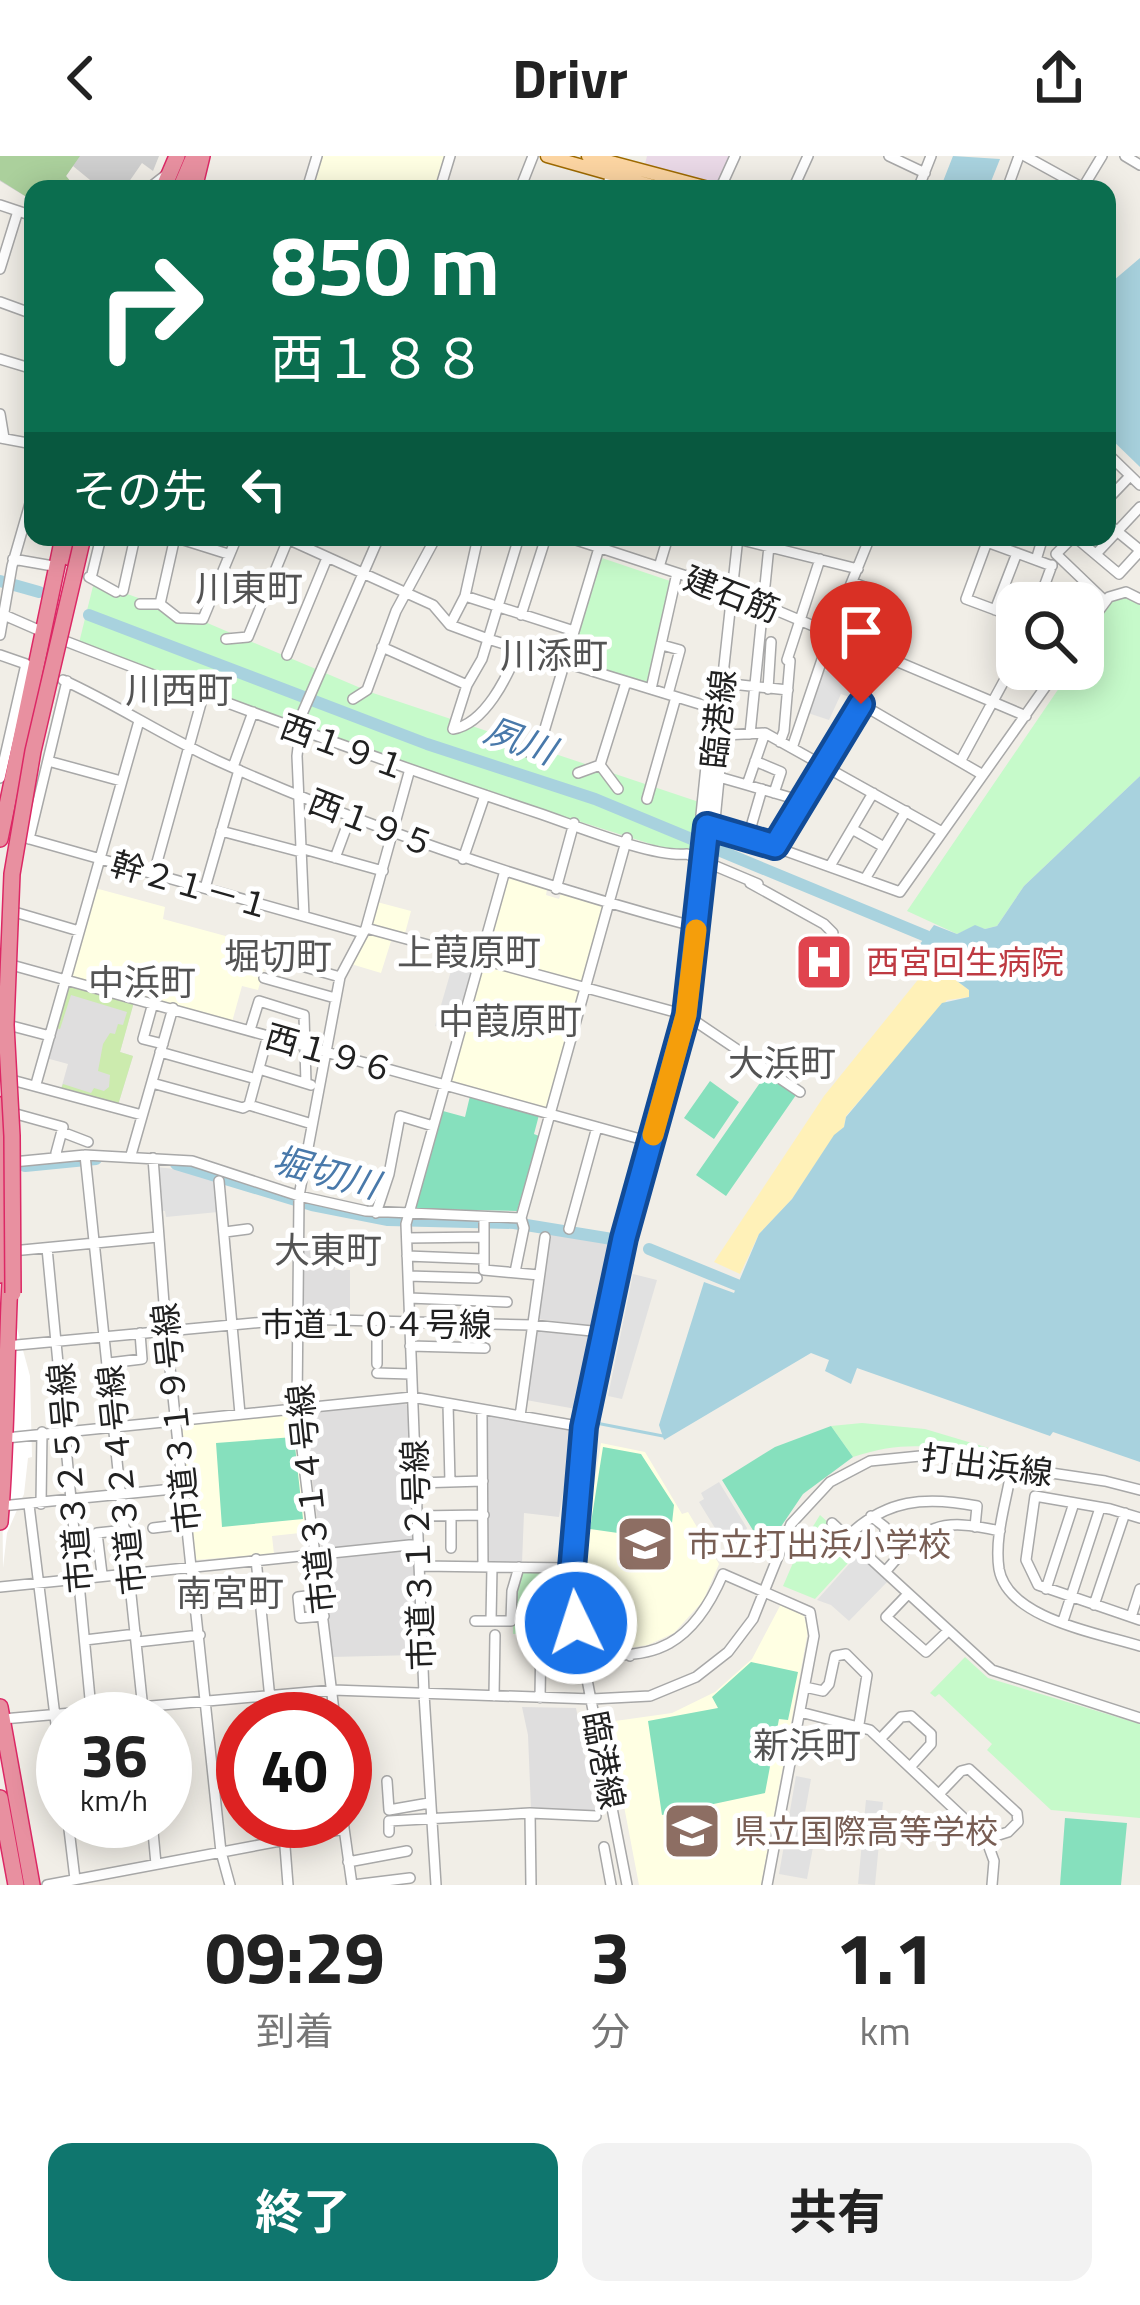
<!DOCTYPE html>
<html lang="ja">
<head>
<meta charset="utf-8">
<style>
  body { margin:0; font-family:"Titillium Web","Noto Sans JP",sans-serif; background:#f2f2f2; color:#222; height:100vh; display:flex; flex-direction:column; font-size:45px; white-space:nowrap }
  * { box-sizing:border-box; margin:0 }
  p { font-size:39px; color:#767676 }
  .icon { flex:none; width:66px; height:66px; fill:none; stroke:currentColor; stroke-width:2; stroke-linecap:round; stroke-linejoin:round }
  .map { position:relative; height:1729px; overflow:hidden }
  .details { display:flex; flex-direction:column; background:#fff; flex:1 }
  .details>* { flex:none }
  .guide { position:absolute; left:24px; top:24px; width:1092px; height:366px; border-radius:24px; box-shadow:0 6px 30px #0003; background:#0b6e4f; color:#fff; overflow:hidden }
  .fabs { position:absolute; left:996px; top:426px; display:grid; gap:24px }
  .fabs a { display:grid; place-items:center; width:108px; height:108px; border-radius:24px; background:#fff; box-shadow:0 6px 30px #0003; font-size:60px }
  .speed { position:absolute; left:36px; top:1536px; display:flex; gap:24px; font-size:60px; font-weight:700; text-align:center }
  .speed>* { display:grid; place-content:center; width:156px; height:156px; border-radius:50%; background:#fff; box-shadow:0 6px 30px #0003; line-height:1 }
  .speed small { font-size:30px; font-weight:400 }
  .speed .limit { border:18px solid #d22; background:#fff; color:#111 }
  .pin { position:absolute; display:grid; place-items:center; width:102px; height:102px; color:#fff; margin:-123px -51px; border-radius:50% 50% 50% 0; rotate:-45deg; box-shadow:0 0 12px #0007 }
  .pin .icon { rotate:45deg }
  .me { position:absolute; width:132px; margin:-66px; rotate:356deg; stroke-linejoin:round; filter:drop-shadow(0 0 9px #0008) }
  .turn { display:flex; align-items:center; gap:42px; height:252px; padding:0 48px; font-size:54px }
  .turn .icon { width:156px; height:156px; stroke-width:2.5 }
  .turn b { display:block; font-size:84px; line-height:102px }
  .then { display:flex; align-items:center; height:114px; padding:0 48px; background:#0003; gap:24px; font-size:45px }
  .eta { display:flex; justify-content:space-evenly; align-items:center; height:204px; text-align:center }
  .eta b { font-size:72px; font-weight:700; line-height:84px }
  .primary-button { display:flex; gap:24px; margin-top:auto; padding:24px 48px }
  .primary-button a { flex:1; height:138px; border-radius:24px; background:#0f766e; color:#fff; font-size:48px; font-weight:700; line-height:138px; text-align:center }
  .primary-button a+a { background:#f2f2f2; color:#222 }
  header { display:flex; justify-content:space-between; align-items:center; height:156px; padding:0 48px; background:#fff; font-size:54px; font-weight:700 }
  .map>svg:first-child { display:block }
  .residential { fill:#dfdede }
  .industrial { fill:#ead9e7 }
  .education { fill:#ffffe3 }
  .religious { fill:#cfcfcf }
  .grass { fill:#ccebae }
  .forest { fill:#abd09c }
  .sand { fill:#fff1b8 }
  .park { fill:#c6faca }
  .pitch { fill:#86e0bd }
  .parking { fill:#e1e1e1 }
  .water { fill:#a8d2de }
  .pier { fill:#fff }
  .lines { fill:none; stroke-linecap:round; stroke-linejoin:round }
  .stream { stroke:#a8d2de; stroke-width:3 }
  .river { stroke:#a8d2de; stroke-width:12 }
  .minor-casing { stroke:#a8a8a8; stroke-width:12 }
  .major-casing { stroke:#9e6a00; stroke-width:15 }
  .highway-casing { stroke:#dc2865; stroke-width:18 }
  .minor { stroke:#fff; stroke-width:9 }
  .major { stroke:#fcd5a2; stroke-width:12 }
  .highway { stroke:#e890a0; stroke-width:15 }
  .highway-bridge-casing { stroke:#dc2865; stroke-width:18; stroke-linecap:butt }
  .highway-bridge { stroke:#e890a0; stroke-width:15 }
  .route-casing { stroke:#114b97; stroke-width:30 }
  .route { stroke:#1a73e8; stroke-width:21 }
  .slow { stroke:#f59e0b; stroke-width:21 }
  .labels { text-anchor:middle; stroke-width:10; stroke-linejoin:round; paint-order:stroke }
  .street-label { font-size:33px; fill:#212121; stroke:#fff }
  .health-label { font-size:33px; fill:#be3a42; stroke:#fff; text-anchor:start }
  .education-label { font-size:33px; fill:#785e54; stroke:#fff; text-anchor:start }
  .neighbourhood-label { font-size:36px; fill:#545454; stroke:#fff }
  .water-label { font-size:36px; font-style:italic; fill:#4979aa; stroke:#fff }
</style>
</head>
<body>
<header><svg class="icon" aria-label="back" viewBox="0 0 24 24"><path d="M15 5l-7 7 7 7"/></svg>Drivr<svg class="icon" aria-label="share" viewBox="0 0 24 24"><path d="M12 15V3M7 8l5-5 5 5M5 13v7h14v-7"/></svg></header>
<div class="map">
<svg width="1140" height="1729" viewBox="0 0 1140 1729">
  <rect width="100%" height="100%" fill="#f1eee7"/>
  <path class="residential" d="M67,830l67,16 -14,50 13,4 -15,49 -57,-16 7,-25 -22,-6z
    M548,1076l65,10 -17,84 -59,-7z
    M301,1091h34v23h15v45l-48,-4z
    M536,1174l56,6 -16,73 -50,-9z
    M404,1247l4,3 6,133 -93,10 -17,-136z
    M485,1258l88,17 -14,86 -35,-4 -2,50 -36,-1z
    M413,1393l4,106 -86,2 -11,-101z
    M522,1551l54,1 20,105 -65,-4 -3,-74z"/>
  <path class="industrial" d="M647,0h84l-13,30 -73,-22z"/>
  <path class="education" d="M321,0h125l-9,33h-126z
    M508,721l39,12 -1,6 13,4 2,-6 42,12 -18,79 -102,-30z
    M95,732l70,19 -2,12 107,29 -12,42 -16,-4 -10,36 -160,-45z
    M377,746l34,9 -7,26 -12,1 -11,35 -30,-9 20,-32z
    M483,808l98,27 -31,118 -100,-26z
    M291,1258l18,118 -37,4 2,18 -80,6 -12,-136z
    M601,1287l44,9 37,62 6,-2 31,52 -16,37 -29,32 -26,12 -47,7 -10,-2 -5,-22 -4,-68z
    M781,1448l23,12 4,15 -47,254h-122l-31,-163 64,-9 43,-21 37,-33z"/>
  <path class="religious" d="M0,0h159l-6,15 -11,-8 -18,26h-23l-28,-23 -7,10 5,6 -7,7h-31v12l-33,-20z"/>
  <path class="grass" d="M70,827l64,19 -14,50 13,4 -15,49 -57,-16 2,-5 28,9 3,-5 10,3 5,-4 1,-12 -12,-4 5,-27 7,-11 5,1 3,-10 5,1 4,-13 -56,-17 -11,34 -5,-1z"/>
  <path class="forest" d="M0,0h80l-14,20 5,6 -7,7h-31v12l-33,-21z"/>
  <path class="sand" d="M923,796l13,13 16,5 5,11 12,9v7l-22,3 -101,116 -2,11 -10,9 -42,63 -33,35 -19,40 -26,-12 110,-166 101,-125z"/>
  <path class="park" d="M599,401l74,25 -24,103 -81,-25z
    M94,426l111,40 165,70 329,110 -6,50h-17l-257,-81 -340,-128z
    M1122,440l18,9v171l-116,110 -27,40 -12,3 -10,-3 -18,8 -50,-23 165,-242h11c0,-28 10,-62 39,-73z
    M862,1267l63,6 77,23 -1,4c-60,-6 -87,-19 -148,1l-22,-31z
    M820,1359l39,36 -44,48 -32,-13 16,-37z
    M520,1413h39l5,61 -51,4v-42z
    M965,1501l23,21 152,46v94l-89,-8 -64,-60 5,-6 -53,-50 -4,3 -5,-4z"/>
  <path class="pitch" d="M766,918l30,21 -70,101 -30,-21z
    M710,925l29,21 -25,37 -30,-21z
    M470,940l69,19 -5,19 5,2 -22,75 -102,-2 28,-98 22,6z
    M831,1270l22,31 -50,37 -27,40 -13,-2 -4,8 -37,-60 53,-33z
    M294,1281l9,82 -81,8 -6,-84z
    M603,1291l38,7 33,51 -5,45 -7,4 -45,-6 1,-15 -28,-4z
    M751,1506l47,10 -10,48 -9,-1 -14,74 -103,22 -14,-94 70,-13 -6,-11z
    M1065,1662l62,5 -6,62h-61z"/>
  <path class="parking" d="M832,504l23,10 -4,11 15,7 -6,13 -19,-7 -12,26 -21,-7 14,-43 5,1z
    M455,801l19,5 -20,70 -19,-6z
    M155,1011l31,3 29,9 3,33 -52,5 -1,-6h-5z
    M633,1118l24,6 -35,119 -14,-3z
    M719,1326l28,46 -13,31 -35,-57 5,-3 -3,-6z
    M860,1396l29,28 -40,41 -18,-16 -14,-5z
    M796,1620l15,3 -7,39 14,3 -11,58 -28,-5z
    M866,1644l17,2 -8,83 -17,-1z"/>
  <path class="water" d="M953,0l47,3 -12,30h-48z
    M1140,102v209l-33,-32v-149z
    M1140,620v686l-87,-30 -3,4 -193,-68 -6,16 -26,-13 4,-11 -18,-7 -147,87 -5,-15 45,-143 30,11 25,-59 33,-35 42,-64 10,-8 2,-10 96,-114 27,-6v-7l-12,-9 -3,-9 -15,-5 -22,-19 17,-23 23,9 18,-9 10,4 12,-3 27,-40z"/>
  <path class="pier" d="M0,1109l30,111 2,81 -4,1 -4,36 -17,39 -4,35z"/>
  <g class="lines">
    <path class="stream" d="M596,1267l67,13"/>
    <path class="river" d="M654,24l30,9
      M0,425l39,11
      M89,459l338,129 168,55 331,137
      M176,1008l136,41 76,15 126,3 98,16
      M25,1010l71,-7
      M649,1093l88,36"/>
    <g class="minor-casing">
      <path id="minor" d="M889,0l36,17
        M1025,0l58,32
        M1125,0l15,9
        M92,33l3,-3
        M148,33l19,-15
        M307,33l10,-33
        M440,33l10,-33
        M520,33l13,-33
        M607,33l5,-21
        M720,33l15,-33
        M793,33l15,-33
        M918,33l13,-33
        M1007,33l12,-33
        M1082,33l20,-33
        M0,49l33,11
        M0,113l18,-58
        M0,146l33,12
        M0,203l33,10
        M0,258l4,24
        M0,282l33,6
        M1107,297l33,32
        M1107,344l23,-24
        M1107,367l33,27
        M174,381l54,17
        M283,381l150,68 17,20 38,14 231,71 6,8 -10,102 34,14
        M567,381l159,52 300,127
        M1073,381l-17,17 49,47
        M1075,381l44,37 21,-23
        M738,383l120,30
        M1096,398l44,-47
        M13,403l40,7
        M1036,404l7,-23
        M659,411l9,-30
        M89,421l27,15
        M91,422l10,-41
        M852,426l35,14 -22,52
        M123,435l12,-54
        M465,440l109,35
        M1038,447l14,-38
        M140,448h20
        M160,448l18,14 25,1 34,-82
        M160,448l15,-67
        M995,454l22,-57
        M4,459l39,17
        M521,459l25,-78
        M1017,462l-51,-19 21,-57 65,24
        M450,469l15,-29 13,-59
        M1083,476l26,-35 17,-5 14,7
        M0,479l12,-69 21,-73
        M226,483l22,-2 41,-100
        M65,485c157,61 314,119 473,172 36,12 115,45 149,41l71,30
        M662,489l18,5 -12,44
        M382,491l85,38
        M519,493c-12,28 -34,75 -66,80l14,-44 15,-26 37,-122
        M0,499l26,9 -26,114
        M287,499l40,-97
        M63,524c53,24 102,57 155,81 155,70 314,122 478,166
        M722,527l66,7
        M651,533l26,-116
        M768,533l3,-47
        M353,543l14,-9 29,-79 40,-74
        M861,548l122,71
        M750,578l19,-188
        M724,579l41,-2 177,99
        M780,586l4,-11 6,-70 -3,-1 33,-101
        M792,592l39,-115 39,-96
        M515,598l8,-4 14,5 62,-207
        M961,604l56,-103
        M48,605l73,20
        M755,605l26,11 -7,21
        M600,609l26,-83
        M600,609l18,24
        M233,611l20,-55
        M578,617l22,-8
        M719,621l28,8 18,-52
        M747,629l55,16
        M647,643l29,-102
        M701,659l11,-107
        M852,673l32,18
        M221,675l80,21
        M19,680l344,97
        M744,680l156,56 158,-223
        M748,681l14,-48
        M29,683l38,-158
        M775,690l86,-142 21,-49
        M300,692l83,23
        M335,702l16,-43
        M463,703l22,-64
        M830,710l43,-73
        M154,717l49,-177
        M865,723l41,-68
        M750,727l74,41 9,9
        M205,732l34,-118
        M556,733l18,-66
        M11,755l68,20
        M304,760l-7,-160 5,-42 77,-177
        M366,772l320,87 114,77
        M284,805l56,16
        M8,808l643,178
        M264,822l71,20
        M153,847l-10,36 20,5
        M8,869l42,11
        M250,874l9,-29 45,14 2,68
        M160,896l96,27
        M259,913l52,16
        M8,923l134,36
        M152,927l91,25 6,-3 19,-70
        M36,928l103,-363
        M249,949l63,19
        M9,956l54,15 -7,26
        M62,976l26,10
        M85,999l59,564
        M131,999l42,-147
        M153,1002l13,172 55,522 9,33
        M13,1006l72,-7 107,6 107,35 67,15 155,7
        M219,1025l21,233
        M376,1057l13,-39 11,-58 33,10
        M484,1061v53l55,5
        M521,1062l106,-380
        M569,1073l28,-102
        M225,1076l23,-3
        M407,1082l76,-1
        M47,1092l44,461
        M12,1095l146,-14
        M407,1100l77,3
        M515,1116l9,-44 -3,-10
        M408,1120l69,2
        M409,1142l98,4
        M377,1165v43
        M6,1190l291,-27 235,6 70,7
        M410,1190l75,2
        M109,1207l33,-4 -2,-26
        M377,1217l34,1
        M448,1248l2,78
        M482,1254l1,157
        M520,1260l25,-179
        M6,1282l406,-41 171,30
        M1012,1311c-5,32 -18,69 -13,102 9,50 99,64 141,77
        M416,1327l67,-2
        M41,1348l1,-72
        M29,1349l34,276
        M1,1350l182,-18
        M418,1360l66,-1
        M451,1360v32
        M871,1360l14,11v13
        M1140,1362l-30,-9 -75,-13 -9,64 12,25 102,35
        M832,1367l53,49
        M153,1372l33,-4
        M1000,1375c-62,-14 -75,-6 -115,41l107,98 148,48
        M847,1381c39,-38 78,-41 130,-31l-2,21
        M256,1403l16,160
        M421,1410l151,2
        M102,1418l-5,-41 29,-3
        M0,1431l419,-43
        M1046,1433l28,-86
        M322,1438l-24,3 2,21 24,-2
        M908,1438l-22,23 40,35 22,-21
        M1094,1449l31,-92
        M1131,1461l9,-28
        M475,1465h36l1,-30 7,-24
        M491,1465l1,-54
        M1063,1465l37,-113
        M85,1484l51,-6
        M137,1486l63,-7
        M582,1495c74,14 112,-9 141,-77l87,38 4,24 -47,249
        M602,1499l16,-8 12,9
        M805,1531l18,4 6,-7 6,-28 11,-2 21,21 -8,49
        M494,1540l1,-61
        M540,1542l1,-65
        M800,1556l70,18 116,109 8,22 -2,24
        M3,1563l330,-29 259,9 58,-3 46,-19 32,-25 25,-33 38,-95 39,-42 40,-21 60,-6 175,26 35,9
        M335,1563l-38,-311 2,-212 41,-219 26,-49 44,-159
        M881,1582l20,-21 10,-1 20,18v10l-20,22
        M387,1625l2,29 40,-7
        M940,1637l21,-22 8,-2 48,44 1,9 -10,10 -22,7
        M530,1657l1,72
        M68,1665l7,58
        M152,1665l4,43
        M283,1665l5,64
        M343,1665l9,64
        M389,1676v-11l141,-8 66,3
        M604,1691l7,38
        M348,1706l59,-11
        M47,1729l297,-56
        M353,1729l57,-7
        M436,1729l-12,-191 -18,-470 98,-350
        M627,1729l-51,-262 -3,-76 10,-120 19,-95 22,-94 62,-223 52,-478"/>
    </g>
    <g class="major-casing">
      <path id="major" d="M547,0l117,33
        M588,0l124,33"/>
    </g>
    <g class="highway-casing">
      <path id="highway" d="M163,33l14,-33
        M180,33l14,-33
        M194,33l8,-33
        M70,402l4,-21
        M0,683l63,-302
        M0,1119l4,-171
        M0,1366c7,-81 6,-161 10,-242
        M0,1551l32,178
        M0,1642l16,87"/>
    </g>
    <use href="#minor" class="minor"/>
    <use href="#major" class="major"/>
    <use href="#highway" class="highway"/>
    <g class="highway-bridge-casing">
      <path id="highway-bridge" d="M13,1137l-1,-157 -6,-111 6,-151 21,-123 50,-214"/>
    </g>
    <use href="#highway-bridge" class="highway-bridge"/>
  </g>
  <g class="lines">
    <g class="route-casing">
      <path id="route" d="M576,1467l-4,-55 12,-141 40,-189 62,-223 21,-189 68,20 86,-142"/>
    </g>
    <use href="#route" class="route"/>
    <path class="slow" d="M653,979l33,-120 10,-85"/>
  </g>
  <defs>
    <g id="hospital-square" transform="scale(3)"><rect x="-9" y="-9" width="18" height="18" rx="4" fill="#e0444e" stroke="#fff"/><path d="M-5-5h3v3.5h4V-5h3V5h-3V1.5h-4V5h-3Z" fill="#fff"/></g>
    <g id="school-square" transform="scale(3)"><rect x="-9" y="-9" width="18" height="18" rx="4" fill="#8d6e63" stroke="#fff"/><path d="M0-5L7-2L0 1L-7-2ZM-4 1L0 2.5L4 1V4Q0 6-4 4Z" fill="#fff"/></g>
  </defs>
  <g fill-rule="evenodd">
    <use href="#hospital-square" x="824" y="806"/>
    <use href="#school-square" x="645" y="1388"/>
    <use href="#school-square" x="692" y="1675"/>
  </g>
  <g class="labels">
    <g class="street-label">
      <text transform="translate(732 438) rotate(21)" y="12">建石筋</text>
      <text transform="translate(718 563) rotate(-84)" y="12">臨港線</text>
      <text transform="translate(344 591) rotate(20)" y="12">西１９１</text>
      <text transform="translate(372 667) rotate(21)" y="12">西１９５</text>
      <text transform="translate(191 729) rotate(16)" y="12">幹２１－１</text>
      <text transform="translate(330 897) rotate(16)" y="12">西１９６</text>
      <text x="376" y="1180">市道１０４号線</text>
      <text transform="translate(176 1262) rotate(-96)" y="12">市道３１９号線</text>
      <text transform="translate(987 1309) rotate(7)" y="12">打出浜線</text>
      <text transform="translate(70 1322) rotate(-95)" y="12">市道３２５号線</text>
      <text transform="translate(121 1324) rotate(-96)" y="12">市道３２４号線</text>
      <text transform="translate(311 1343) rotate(-96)" y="12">市道３１４号線</text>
      <text transform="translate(418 1399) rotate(-92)" y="12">市道３１２号線</text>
      <text transform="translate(604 1604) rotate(79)" y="12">臨港線</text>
    </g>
    <g class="health-label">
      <text x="866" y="818">西宮回生病院</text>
    </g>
    <g class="education-label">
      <text x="687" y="1400">市立打出浜小学校</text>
      <text x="734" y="1687">県立国際高等学校</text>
    </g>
    <g class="neighbourhood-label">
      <text x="249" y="445">川東町</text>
      <text x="554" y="512">川添町</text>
      <text x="179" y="547">川西町</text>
      <text x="469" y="809">上葭原町</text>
      <text x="278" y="813">堀切町</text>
      <text x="142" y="839">中浜町</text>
      <text x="510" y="878">中葭原町</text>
      <text x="782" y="920">大浜町</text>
      <text x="328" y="1107">大東町</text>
      <text x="230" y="1450">南宮町</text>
      <text x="807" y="1602">新浜町</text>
    </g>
    <g class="water-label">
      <text transform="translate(520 584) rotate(20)" y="13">夙川</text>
      <text transform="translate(326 1016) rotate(15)" y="13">堀切川</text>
    </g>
  </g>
</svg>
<div class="fabs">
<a><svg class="icon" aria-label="search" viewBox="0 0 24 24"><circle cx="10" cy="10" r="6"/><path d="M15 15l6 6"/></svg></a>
</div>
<div class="speed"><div>36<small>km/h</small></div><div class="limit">40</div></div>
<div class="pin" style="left:861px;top:548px;background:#d93025"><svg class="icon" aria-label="arrive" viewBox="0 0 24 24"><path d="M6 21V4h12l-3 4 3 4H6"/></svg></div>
<svg class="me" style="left:576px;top:1467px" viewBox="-20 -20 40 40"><circle r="17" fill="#1a73e8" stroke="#fff" stroke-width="3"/><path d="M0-11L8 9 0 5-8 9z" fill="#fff"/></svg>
<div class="guide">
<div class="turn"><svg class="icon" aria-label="right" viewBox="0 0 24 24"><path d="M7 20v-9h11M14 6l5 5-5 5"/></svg><div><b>850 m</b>西１８８</div></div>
<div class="then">その先<svg class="icon" aria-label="left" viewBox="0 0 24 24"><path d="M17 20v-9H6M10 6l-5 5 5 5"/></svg></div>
</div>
</div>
<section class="details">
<div class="eta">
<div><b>09:29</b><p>到着</p></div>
<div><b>3</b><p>分</p></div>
<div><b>1.1</b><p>km</p></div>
</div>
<div class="primary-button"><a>終了</a><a>共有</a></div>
</section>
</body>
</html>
